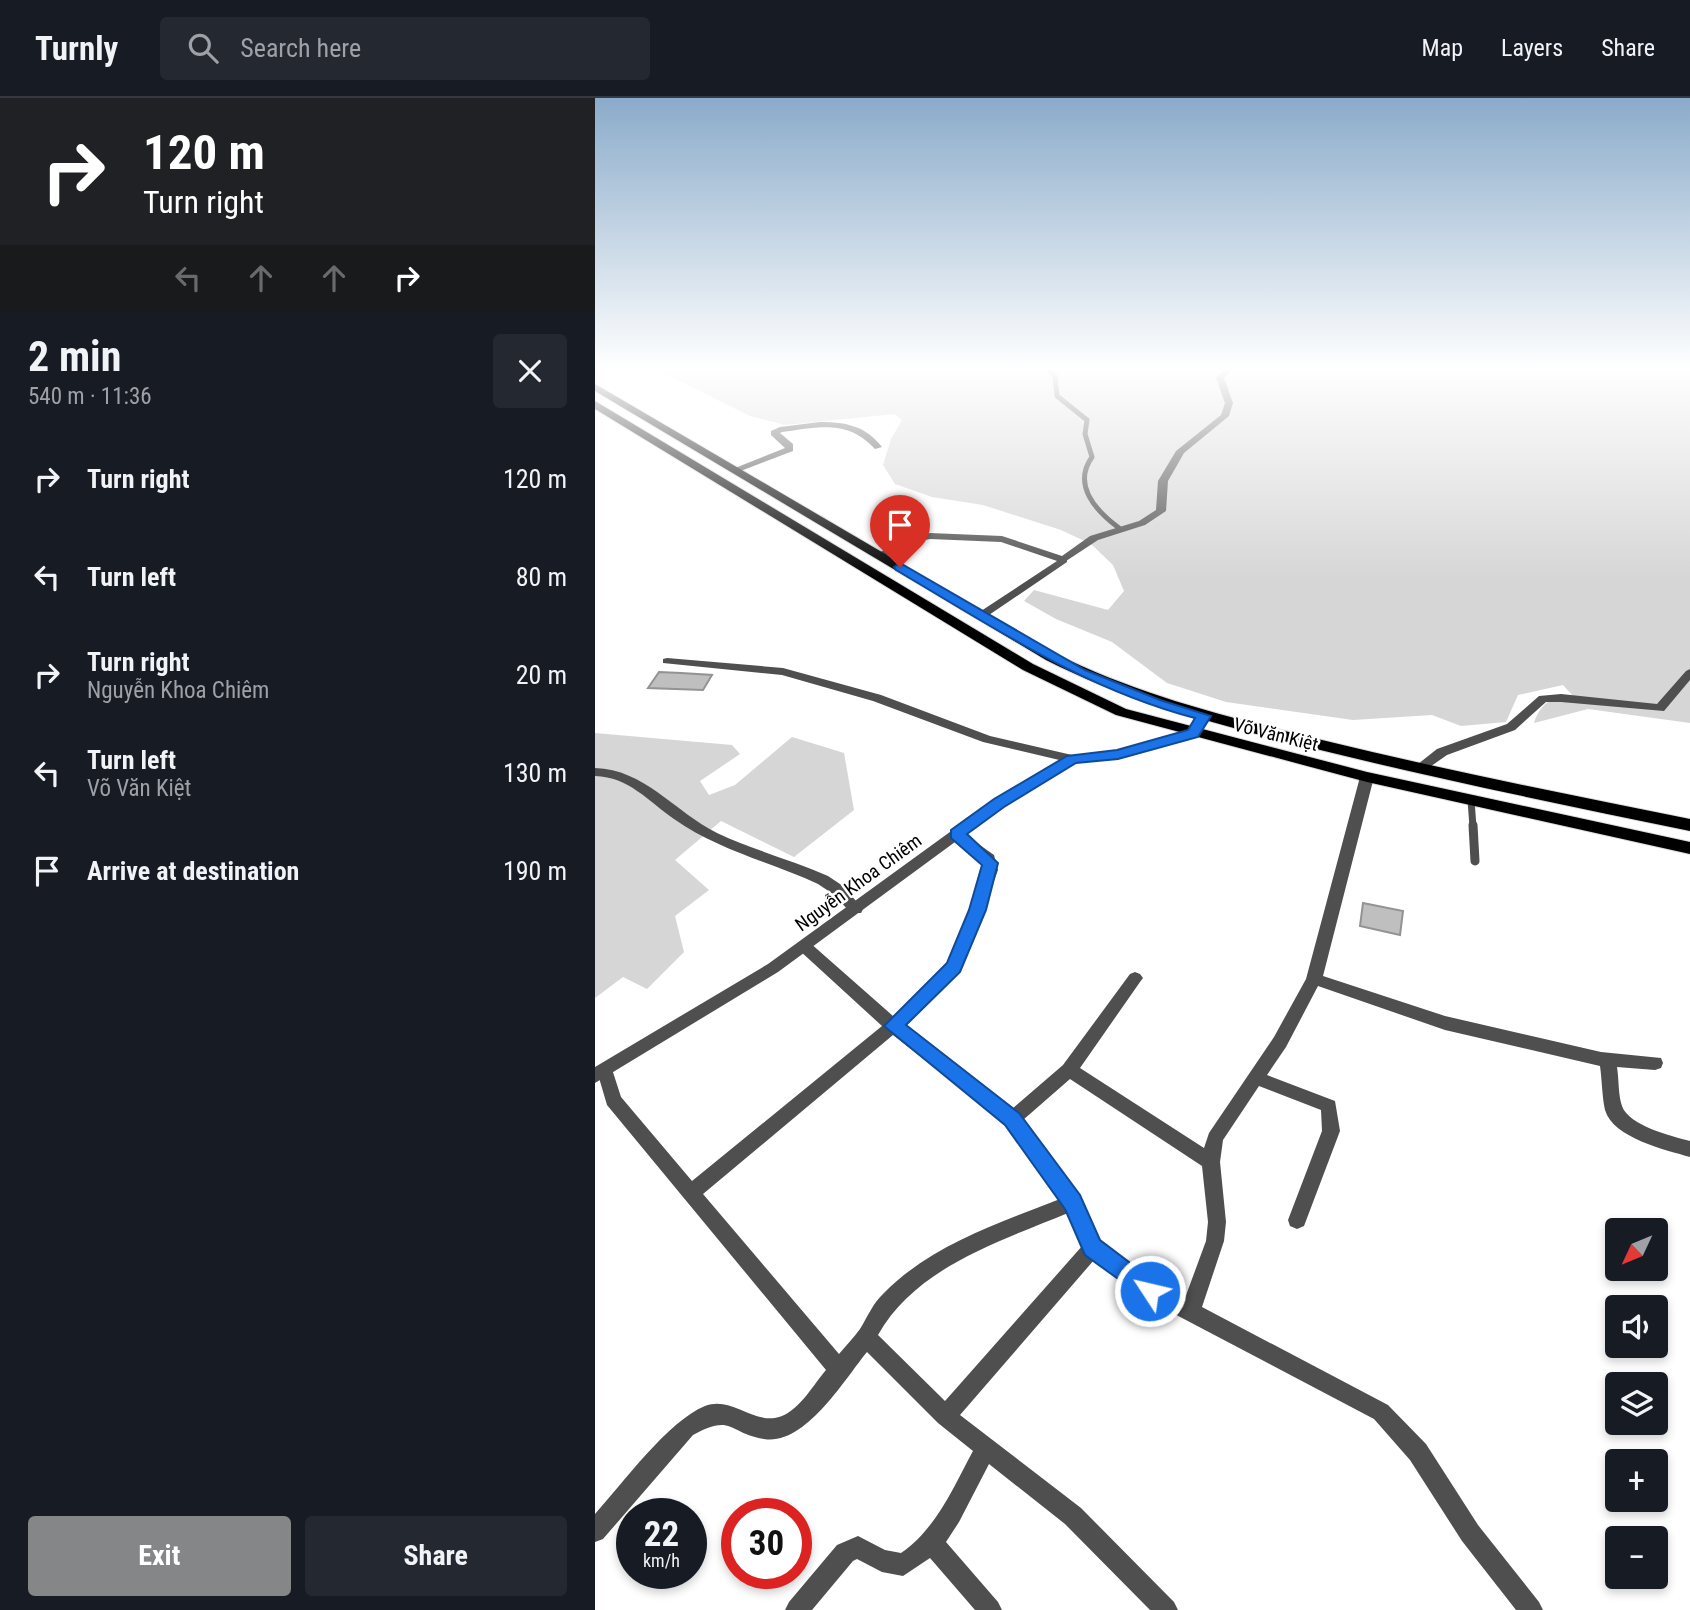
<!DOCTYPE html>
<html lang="en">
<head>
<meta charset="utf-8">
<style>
  body { margin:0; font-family:"Roboto Condensed",sans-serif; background:#242831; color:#f1f3f6; height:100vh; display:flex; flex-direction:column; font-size:26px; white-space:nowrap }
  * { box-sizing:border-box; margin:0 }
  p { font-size:23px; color:#9ea1a6 }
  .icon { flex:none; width:38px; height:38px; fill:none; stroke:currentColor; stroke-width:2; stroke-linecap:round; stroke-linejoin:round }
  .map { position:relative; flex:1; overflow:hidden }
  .drawer { display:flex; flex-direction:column; background:#171b24; width:595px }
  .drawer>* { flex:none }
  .hud { background:#202124; color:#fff; overflow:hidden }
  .needle { width:46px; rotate:226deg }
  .fabs { position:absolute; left:1010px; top:1120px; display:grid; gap:14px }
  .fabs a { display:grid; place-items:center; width:63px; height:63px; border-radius:7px; background:#171b24; box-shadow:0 4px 10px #0003; font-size:35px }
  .speed { position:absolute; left:21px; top:1400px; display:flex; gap:14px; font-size:35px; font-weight:700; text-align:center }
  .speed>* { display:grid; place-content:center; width:91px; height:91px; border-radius:50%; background:#171b24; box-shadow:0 4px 10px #0003; line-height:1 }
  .speed small { font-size:18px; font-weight:400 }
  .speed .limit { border:10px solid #d22; background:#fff; color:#111 }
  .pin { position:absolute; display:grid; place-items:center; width:60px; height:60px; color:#fff; margin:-72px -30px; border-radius:50% 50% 50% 0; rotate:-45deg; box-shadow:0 0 7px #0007 }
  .pin .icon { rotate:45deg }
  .me { position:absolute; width:77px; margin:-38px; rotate:305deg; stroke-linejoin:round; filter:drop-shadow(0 0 5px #0008) }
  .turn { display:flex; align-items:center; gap:24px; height:147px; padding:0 28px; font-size:32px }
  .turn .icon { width:91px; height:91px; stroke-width:2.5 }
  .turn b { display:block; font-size:49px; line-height:60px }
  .lanes { display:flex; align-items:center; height:66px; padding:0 28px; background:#0003; justify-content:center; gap:35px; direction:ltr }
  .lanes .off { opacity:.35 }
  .round { display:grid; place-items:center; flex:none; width:74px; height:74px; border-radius:7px; background:#242831 }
  .headline { display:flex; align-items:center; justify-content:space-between; height:119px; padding:0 28px }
  h1 { font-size:42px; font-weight:700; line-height:52px }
  .cta { display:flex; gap:14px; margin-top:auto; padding:14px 28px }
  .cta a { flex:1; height:80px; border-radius:7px; background:#858687; color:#fff; font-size:28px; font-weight:700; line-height:80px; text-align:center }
  .cta a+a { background:#242831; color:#f1f3f6 }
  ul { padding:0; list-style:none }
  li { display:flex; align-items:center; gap:21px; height:98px; padding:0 28px }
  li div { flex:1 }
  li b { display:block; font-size:26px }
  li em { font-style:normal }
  header { display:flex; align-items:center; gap:42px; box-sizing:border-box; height:98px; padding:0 35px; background:#171b24; border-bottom:2px solid #363941 }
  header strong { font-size:33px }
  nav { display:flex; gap:38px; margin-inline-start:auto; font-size:24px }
  .search { width:490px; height:63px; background:#242831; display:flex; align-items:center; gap:18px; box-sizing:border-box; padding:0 24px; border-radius:7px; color:#9ea1a6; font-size:26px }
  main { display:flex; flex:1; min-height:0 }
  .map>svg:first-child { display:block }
  .green { fill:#d6d6d6 }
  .building { fill:#bfbfbf; stroke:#939393; stroke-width:2 }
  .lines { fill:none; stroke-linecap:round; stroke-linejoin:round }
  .primary-casing { stroke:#dbdbdb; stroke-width:2 }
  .service-far2 { stroke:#4f4f4f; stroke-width:5 }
  .service-far1 { stroke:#4f4f4f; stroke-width:7 }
  .service { stroke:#4f4f4f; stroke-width:9 }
  .minor { fill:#4f4f4f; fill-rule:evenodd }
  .tertiary { fill:#4f4f4f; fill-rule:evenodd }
  .primary { fill:#000; fill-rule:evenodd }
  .route { fill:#1a73e8; stroke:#114b97; stroke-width:2 }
  .labels { text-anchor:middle; stroke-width:5; stroke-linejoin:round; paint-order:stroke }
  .street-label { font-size:19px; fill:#000; stroke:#fff }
</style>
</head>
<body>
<header>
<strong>Turnly</strong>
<div class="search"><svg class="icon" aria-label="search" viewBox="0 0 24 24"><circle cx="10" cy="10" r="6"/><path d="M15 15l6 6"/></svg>Search here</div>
<nav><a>Map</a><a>Layers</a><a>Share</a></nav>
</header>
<main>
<section class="drawer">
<div class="hud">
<div class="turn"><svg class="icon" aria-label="right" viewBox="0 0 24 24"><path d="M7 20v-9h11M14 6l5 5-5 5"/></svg><div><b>120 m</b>Turn right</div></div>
<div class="lanes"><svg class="icon off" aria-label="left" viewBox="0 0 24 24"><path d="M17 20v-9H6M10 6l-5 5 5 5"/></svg><svg class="icon off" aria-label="ahead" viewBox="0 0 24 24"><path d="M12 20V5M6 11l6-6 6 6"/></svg><svg class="icon off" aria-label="ahead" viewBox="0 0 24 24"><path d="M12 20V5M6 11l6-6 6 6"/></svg><svg class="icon" aria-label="right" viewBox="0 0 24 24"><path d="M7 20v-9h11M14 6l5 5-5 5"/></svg></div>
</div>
<div class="headline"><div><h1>2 min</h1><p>540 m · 11:36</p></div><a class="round"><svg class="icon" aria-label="close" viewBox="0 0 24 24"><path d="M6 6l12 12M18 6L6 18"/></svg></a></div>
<ul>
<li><svg class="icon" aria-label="right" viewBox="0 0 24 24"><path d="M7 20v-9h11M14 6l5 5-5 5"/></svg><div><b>Turn right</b></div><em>120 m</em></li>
<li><svg class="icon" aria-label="left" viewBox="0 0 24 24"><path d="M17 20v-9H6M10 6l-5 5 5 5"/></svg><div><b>Turn left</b></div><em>80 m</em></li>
<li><svg class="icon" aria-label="right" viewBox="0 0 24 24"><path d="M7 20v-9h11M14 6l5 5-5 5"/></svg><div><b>Turn right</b><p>Nguyễn Khoa Chiêm</p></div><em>20 m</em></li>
<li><svg class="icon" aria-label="left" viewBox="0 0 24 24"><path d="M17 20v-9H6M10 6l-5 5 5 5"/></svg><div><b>Turn left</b><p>Võ Văn Kiệt</p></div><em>130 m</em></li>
<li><svg class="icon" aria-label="arrive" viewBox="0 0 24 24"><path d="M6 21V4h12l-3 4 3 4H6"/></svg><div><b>Arrive at destination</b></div><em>190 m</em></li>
</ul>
<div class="cta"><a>Exit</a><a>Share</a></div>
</section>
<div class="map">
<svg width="1095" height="1512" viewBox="0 0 1095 1512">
  <rect width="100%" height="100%" fill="#fff"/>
  <path class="green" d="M60,271h1035v354l-102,-14 -54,14c7,-21 18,-26 39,-27l-10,-11 -45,10 -12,27 -45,4 -29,-11 -79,5 -127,-18 -59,-19 -55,-41 -56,-23 -32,-18 10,-11 74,20 16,-19 -11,-26 -22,-21 -30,-14 -78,-25 -51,-8 -37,-13 -12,-19 8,-26 11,-19 -7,-6 -110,11 -35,-9z
    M0,635l137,12 8,9 -40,27 9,14 26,-10 57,-48 52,16 10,57 -60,47 -73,-36 -46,39 34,30 -34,26 9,36 -37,37 -24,-12 -28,21z"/>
  <path class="building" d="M64,574l22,1 31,2 -9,15 -55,-2z
    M768,805l40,8 -3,24 -40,-9z"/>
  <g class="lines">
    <g class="primary-casing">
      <path id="primary" d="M0,286l461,270c85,42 175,64 266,86 122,30 245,54 368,79v12c-126,-26 -253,-52 -378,-83 -92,-23 -181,-45 -266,-88l-451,-269z
        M0,303l438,263 93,45 241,63 323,70v12l-323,-72 -251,-67 -93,-45 -428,-261z"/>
    </g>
    <path class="service-far2" d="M453,271l7,7 2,20 30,24 -2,14 7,23c-20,28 4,54 27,71"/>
    <path class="service-far1" d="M876,702l2,27"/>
    <path class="service" d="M878,727l2,36"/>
    <path class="minor" d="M225,324c26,0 46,4 62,25l-7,2c-27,-30 -57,-22 -93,-17l-2,1 13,11v7l-55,21 -8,-2 55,-22 -14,-13v-4l9,-4z
      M468,459l4,1v4l-81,55h-8v-4z
      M72,560l116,10 98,27 109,41 82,19 6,4 -6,4 -89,-21 -110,-41 -91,-26 -119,-12v-4z
      M1095,571v11l-26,31 -103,-9h-15l-31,28 -68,25 -23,16h-10l-1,-3 24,-19 70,-25 32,-28 22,-2 96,10 29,-33z
      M0,670c49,1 80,44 122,65 36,17 75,27 111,43l15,10 20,23 -2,4h-10l-18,-19 -15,-10c-48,-22 -100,-34 -144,-65 -26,-18 -45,-42 -79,-43z
      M772,675l7,4 -51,199 122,40 156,36 60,6 2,5 -2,5 -6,2 -38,-3c2,12 1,28 5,39 7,20 50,30 68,35v16c-24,-7 -77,-19 -85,-47 -3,-14 -3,-30 -5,-44l-155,-36 -127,-44 -32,61 -19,28 68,26 5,30 -36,95 -7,3 -7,-3 -2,-6 34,-89 -1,-21 -62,-24 -36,54 -3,22 6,60 -2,19 -22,66 186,98 38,39 52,81 61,77 4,8h-27l-54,-69 -52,-81 -36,-41 -230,-121 -50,-38 -134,155 121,93 93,94 4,8h-28l-85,-86 -76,-60 -30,58 -13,20 52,60 4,8h-27l-45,-52 -27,18 -21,-4 -25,-13 -4,2 -41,49h-27l4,-8 48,-57 21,-9 27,14 16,3c35,-24 52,-65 72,-102l-35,-28 -71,-71c-23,28 -62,94 -103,87 -36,-6 -31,-26 -71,-4l-90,104 -8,3v-28c28,-31 73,-93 110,-108 27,-11 50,21 77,10 18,-7 32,-32 44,-46l-219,-265 -10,-34 2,-5 6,-2 6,2 10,31 71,84 190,-155 -83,-76 -3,-4 3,-4h10l84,74 48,-44 11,-16 32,-86 -2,-9 -30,-24 -2,-3 2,-3 5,-2 37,26 4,15 -34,92 -13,18 -47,46 108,83 51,-44 67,-91 5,-2 5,2 3,4 -3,4 -60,86 124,80 5,-15 65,-96 32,-58 54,-202zM298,937l113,89 54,75c-61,24 -129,46 -176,94 -11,10 -16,23 -24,36 -6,8 -14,17 -21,25l-136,-160zM475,981l132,87 6,56 -2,19 -21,57 -27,-14 -58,-43 -21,-45 -56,-76zM473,1115l15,32 -138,156 -67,-66c38,-68 123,-94 190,-122z"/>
    <path class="tertiary" d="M630,271h8l-9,9 9,25 -4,13 -45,37 -16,28 -2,30 -21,14 -47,15 -35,23 -62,-21 -71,-3 -15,3 -31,15 -4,1 -5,-3 33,-18 22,-4 72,3 60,20 28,-20 49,-15 17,-11 2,-29 18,-30 45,-36 4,-12 -9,-25z
      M598,631l4,1 2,3 -2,3 -79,23 -43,4 -71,43 -226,166 -183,111v-16l173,-103 226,-164 73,-44 50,-5z"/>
    <use href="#primary" class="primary"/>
  </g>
  <linearGradient id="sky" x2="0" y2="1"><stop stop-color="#8aabca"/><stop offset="0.56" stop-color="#fff"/><stop offset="1" stop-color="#fff" stop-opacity="0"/></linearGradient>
  <rect width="1095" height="482" fill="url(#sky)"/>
  <path class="route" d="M305,465l185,107 75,30 51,16 -13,21 -80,22 -42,4 -72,44 -37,27 31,29 -12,47 -26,62 -54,53 113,88 61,82 20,45 58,44 4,7 -4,8 -8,3 -65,-47 -20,-46 -60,-84 -121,-99 63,-63 22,-53 13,-45 -31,-27v-8l43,-31 73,-43 50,-6 71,-20 7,-12c-111,-29 -200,-90 -299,-148l-2,-3z"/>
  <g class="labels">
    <g class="street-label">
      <text transform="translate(681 636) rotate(14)" y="7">Võ Văn Kiệt</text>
      <text transform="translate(263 784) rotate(-36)" y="7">Nguyễn Khoa Chiêm</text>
    </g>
  </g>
</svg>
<div class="fabs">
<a><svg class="needle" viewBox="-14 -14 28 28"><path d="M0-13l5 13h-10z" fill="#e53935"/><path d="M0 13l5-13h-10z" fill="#9ea1a6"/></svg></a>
<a><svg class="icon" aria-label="sound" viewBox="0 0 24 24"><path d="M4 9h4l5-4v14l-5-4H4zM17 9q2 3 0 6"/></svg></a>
<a><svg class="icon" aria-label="layers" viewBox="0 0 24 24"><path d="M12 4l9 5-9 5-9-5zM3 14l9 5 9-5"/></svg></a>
<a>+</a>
<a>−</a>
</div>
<div class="speed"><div>22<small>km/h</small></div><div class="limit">30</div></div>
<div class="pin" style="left:305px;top:469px;background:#d93025"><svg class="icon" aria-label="arrive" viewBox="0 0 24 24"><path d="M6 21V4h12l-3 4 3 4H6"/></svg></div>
<svg class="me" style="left:555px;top:1193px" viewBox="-20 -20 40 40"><circle r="17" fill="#1a73e8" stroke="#fff" stroke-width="3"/><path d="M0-11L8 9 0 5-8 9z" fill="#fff"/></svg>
</div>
</main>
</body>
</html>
